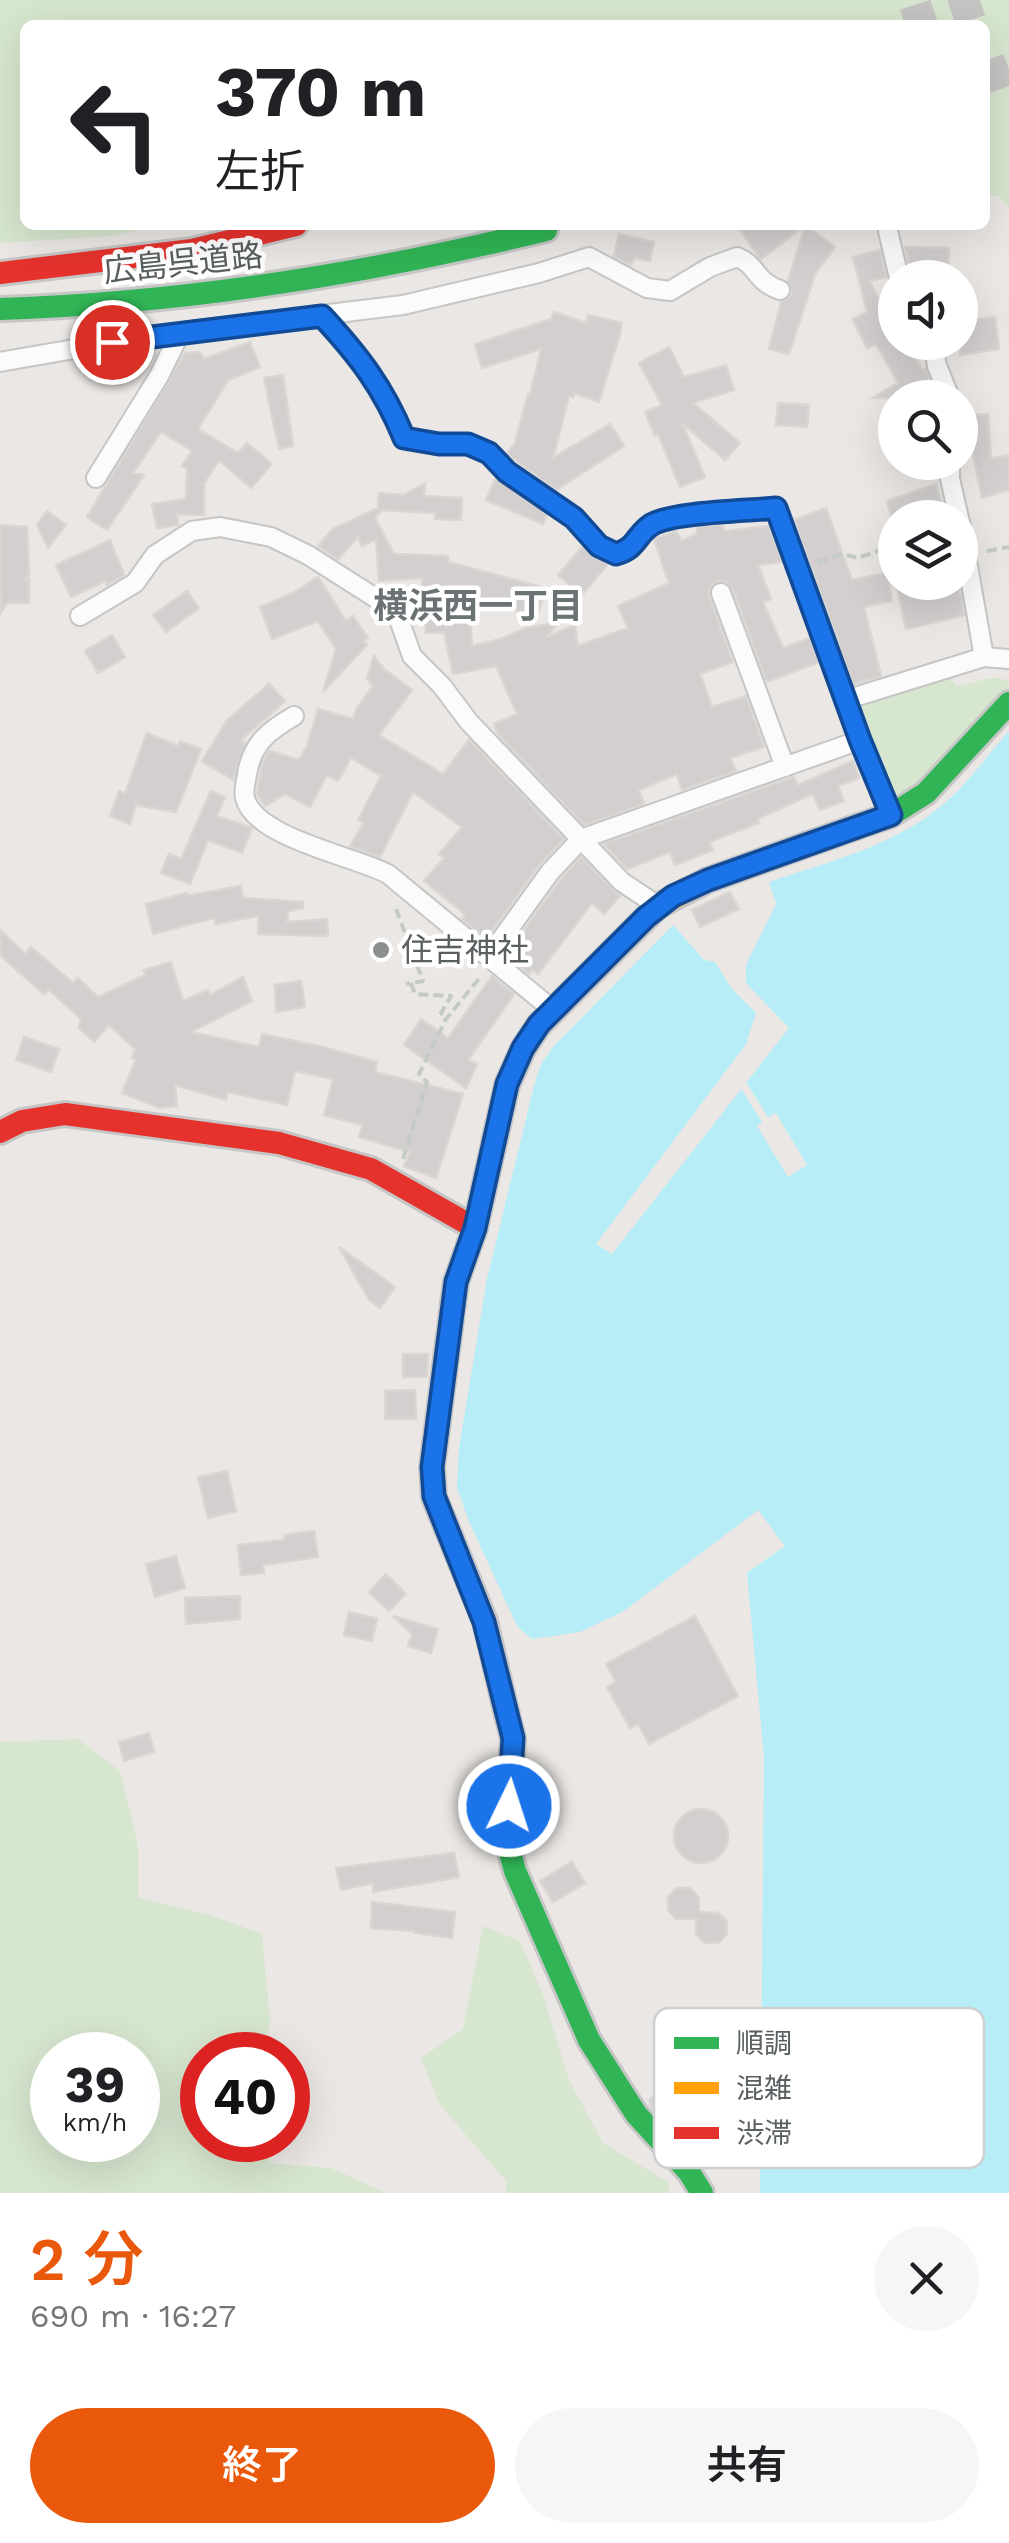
<!DOCTYPE html>
<html lang="ja">
<head>
<meta charset="utf-8">
<style>
  body { margin:0; font-family:"Work Sans","Noto Sans JP",sans-serif; background:#f6f6f6; color:#202124; height:100vh; display:flex; flex-direction:column; font-size:38px; white-space:nowrap }
  * { box-sizing:border-box; margin:0 }
  p { font-size:32px; color:#757577 }
  .icon { flex:none; width:55px; height:55px; fill:none; stroke:currentColor; stroke-width:2; stroke-linecap:round; stroke-linejoin:round }
  .map { position:relative; height:2193px; overflow:hidden }
  .drawer { display:flex; flex-direction:column; background:#fff; flex:1 }
  .drawer>* { flex:none }
  .top-card { position:absolute; left:20px; top:20px; width:970px; height:210px; border-radius:15px; box-shadow:0 10px 40px #0002; background:#fff; color:#202124; overflow:hidden }
  .controls { position:absolute; left:878px; top:260px; display:grid; gap:20px }
  .controls a { display:grid; place-items:center; width:100px; height:100px; border-radius:50%; background:#fff; box-shadow:0 10px 40px #0002; font-size:50px }
  .speed { position:absolute; left:30px; top:2032px; display:flex; gap:20px; font-size:50px; font-weight:700; text-align:center }
  .speed>* { display:grid; place-content:center; width:130px; height:130px; border-radius:50%; background:#fff; box-shadow:0 10px 40px #0002; line-height:1 }
  .speed small { font-size:25px; font-weight:400 }
  .speed .limit { border:15px solid #d22; background:#fff; color:#111 }
  .pin { position:absolute; display:grid; place-items:center; width:85px; height:85px; color:#fff; margin:-42px; border:5px solid #fff; border-radius:50%; box-shadow:0 2px 10px #0007 }
  .me { position:absolute; width:110px; margin:-55px; rotate:4deg; stroke-linejoin:round; filter:drop-shadow(0 0 8px #0008) }
  .turn { display:flex; align-items:center; gap:35px; height:210px; padding:0 30px; font-size:45px }
  .turn .icon { width:130px; height:130px; stroke-width:2.5 }
  .turn b { display:block; font-size:70px; line-height:85px }
  .round { display:grid; place-items:center; flex:none; width:105px; height:105px; border-radius:52px; background:#f6f6f6 }
  .head { display:flex; align-items:center; justify-content:space-between; height:170px; padding:0 30px }
  h1 { font-size:60px; font-weight:600; line-height:75px; color:#ea580c }
  .primary-button { display:flex; gap:20px; margin-top:auto; padding:20px 30px }
  .primary-button a { flex:1; height:115px; border-radius:60px; background:#ea580c; color:#fff; font-size:40px; font-weight:600; line-height:115px; text-align:center }
  .primary-button a+a { background:#f6f6f6; color:#202124 }
  .map>svg:first-child { display:block }
  .green { fill:#d7e6cf; fill-rule:evenodd }
  .water { fill:#b6edf7 }
  .pier { fill:#eae7e4 }
  .building { fill:#d2cfce; stroke:#d9d6d3; stroke-width:2.5 }
  .lines { fill:none; stroke-linecap:round; stroke-linejoin:round }
  .highway-tunnel { stroke:#c6c5c4; stroke-width:32; stroke-dasharray:32 16; stroke-linecap:butt }
  .street-casing { stroke:#c5c6c5; stroke-width:22 }
  .fast-casing { stroke:#c6c6c6; stroke-width:28 }
  .slow-casing { stroke:#c6c6c6; stroke-width:28 }
  .jam-casing { stroke:#c6c6c6; stroke-width:28 }
  .path { stroke:#c4cac5; stroke-width:4; stroke-dasharray:10 5; stroke-linecap:butt }
  .street { stroke:#fcfbfb; stroke-width:18 }
  .fast { stroke:#30b455; stroke-width:22 }
  .slow { stroke:#ff9f0a; stroke-width:22 }
  .jam { stroke:#e5322d; stroke-width:22 }
  .route-casing { stroke:#114b97; stroke-width:25 }
  .route { stroke:#1a73e8; stroke-width:18 }
  .poi-dot { fill:#8c8f90; stroke:#fff; stroke-width:4 }
  .labels { text-anchor:middle; stroke-width:9; stroke-linejoin:round; paint-order:stroke }
  .street-label { font-size:32px; fill:#5a6062; stroke:#fff }
  .poi-label { font-size:32px; fill:#5a6062; stroke:#fff; text-anchor:start }
  .neighbourhood-label { font-size:35px; font-weight:bold; fill:#6a7274; stroke:#fff }
  .key { fill:#fff; stroke:#cecfd0; stroke-width:2.5 }
  .key-label { font-size:28px; fill:#5a6062 }
</style>
</head>
<body>
<div class="map">
<svg width="1009" height="2193" viewBox="0 0 1009 2193">
  <rect width="100%" height="100%" fill="#eae7e4"/>
  <path class="green" d="M0,0h1009v209l-9,-12 -15,-3v-169h-960v200h133l-46,11 -112,7z
    M949,672l6,13c19,2 33,-13 53,-4l1,9 -42,55 -77,62 -36,-105z
    M78,1739l42,32 18,75v52l72,17 52,19 8,88 -7,33h-61v85h57l11,23 61,5 55,25h-386v-451zM138,2055v85h-86v-85z
    M483,1926l37,15 23,54 26,85 34,63 65,39 1,11h-163v-12l-66,-76 -19,-47 42,-29z"/>
  <path class="water" d="M1009,731v1462h-249l4,-435 -17,-185 38,-27 -27,-36 -134,101 -44,21 -48,7 -15,-13 -49,-107 -11,-32 2,-39 28,-169 47,-193 7,-22 12,-17 120,-122 31,35 11,2 17,27 24,24 -10,31 -150,200 16,10 177,-226 -43,-45v-18l30,-61 -7,-22c59,-20 122,-35 171,-75 26,-21 47,-51 69,-76z"/>
  <path class="pier" d="M744,1079l24,38 8,-4 31,52 -19,12 -31,-51 5,-4 -24,-38z"/>
  <path class="building" d="M736,225h70l29,22 -20,27 -26,80 -20,-5 12,-47 11,-8 -4,-13 17,-55 -44,33z
    M619,234l35,8 -4,19 -15,-3 -4,7 -17,-9z
    M905,247l44,1 -1,28 -37,-1z
    M880,250l6,27 -16,4 17,36 8,-4v29h11l16,28 3,-1 10,25 -7,4h-56l26,-15 -22,-39 -9,4 -14,-29 14,-7 -14,-55z
    M554,312l32,11 2,-8 33,8v8l-22,71 -25,-9 -1,4 -4,-1 -16,62 57,-34 14,22 -68,44 -49,-36 8,-11 13,-49 2,1 11,-46 -59,19 -7,-24 76,-25z
    M995,317l4,32 -39,6v-33z
    M250,342l10,25 -32,13 -30,49 40,24 9,-10 25,21 -21,24 -32,-28 -15,24v31l-27,-1 1,11 -21,3 -5,-24 34,-5 1,-31 -5,-2 10,-15 -31,-19 -28,41 11,2 -37,55 -20,-13 98,-164 15,-1 4,7z
    M669,347l15,30 42,-12 8,25 -41,13 47,40 -15,17 -43,-37 23,54 -25,10 -22,-53 -3,2 -10,-24 17,-7 -23,-42z
    M283,375l10,71 -14,3 -15,-71z
    M778,403l31,2 -2,22 -31,-2z
    M988,414l3,45 18,-4v35l-27,8 -12,-58 -5,1 -2,-26z
    M496,478l51,36 -4,10 -57,-24z
    M425,483l-1,13 38,2 -1,22 -26,-1v-6l-53,-3 -7,8 19,36 54,2v6l98,26 -9,28 -69,-20 4,50 29,-7 25,-11 32,-5 -12,14 29,-12 3,21 50,-18 -10,-22 51,-23 -15,-44 22,-8 6,10 15,-8v-6l25,-3 2,7 45,-5 13,36 -24,3 13,34 -8,3 20,46 27,-10 9,24 -52,20 -34,-93 -9,-8 -8,1 -7,8v6l24,66 -33,12 12,33 34,-11 18,51 -34,11 6,13 -54,19 -5,-16 -38,16 5,14 -60,21 -86,-91 -4,-10 23,-10 -21,-48 -43,8 -9,-42 -18,1 -4,-55 -43,3 -3,-42 -14,7 -4,-9 -20,22 -20,-13 15,-17 45,-21 1,-15 25,2z
    M936,484l7,25 -30,9h-18l-2,5 -6,-22z
    M826,508l26,72 35,-7 5,28 -28,6 17,69 -28,8 -59,-164z
    M47,511l19,14 -18,23 -11,-23z
    M0,525l27,2 2,47 -5,7 5,-3v25h-22l-6,9z
    M110,540l14,35 -17,10 -2,-4 -34,16 -15,-32z
    M583,546l10,11 15,7 -27,32 -23,-21z
    M318,577l28,44 7,-5 15,22 -4,3 3,4 -44,47 13,-43 -18,-28 -46,18 -12,-32 33,-14z
    M918,582h40l6,33 -58,14 -9,-42z
    M187,591l12,17 -33,24 -13,-17z
    M112,635l13,22 -27,16 -13,-22z
    M374,656l10,13 28,21 -33,45 64,39 26,-34 95,99 -24,25 -54,75 -24,-20 4,-4 -42,-34 20,-23 -5,-4 23,-27 -49,-35 -33,65 -30,-11 14,-23 -6,-3 23,-44 -30,-18 -13,23 -11,-6 -17,32 -25,-13 -20,12 -8,-12 4,-27 7,-14 2,-2 29,9 8,-14 11,-37 35,10 4,-11 16,-22 -6,-8z
    M269,684l16,17 -45,40 5,1 -12,38 -31,-19 25,-41z
    M147,733l31,13 2,-5 21,8 -25,63 -40,-7 -6,19 -20,-8 9,-25 6,3z
    M853,761l6,17 -21,8 6,15 -24,9 -7,-16 -10,4 -45,21 1,4 -50,19 4,8 -38,15 -5,-13 -43,17 -24,-25 191,-67 4,8z
    M211,791l14,6 -8,19 35,12 -10,25 -34,-13 -18,44 -29,-11 8,-19 12,5z
    M581,857l39,39 -16,18 -12,-11 -54,71 -5,-4 -4,4 -23,-19 54,-75z
    M241,886l2,12 60,4v6l-15,3 -1,11 40,-3 1,17 -70,-2 1,-18 -43,8 -2,-6 -61,16 -7,-30 41,-11 -1,3z
    M730,892l9,17 -39,18 -8,-17z
    M0,930l25,24 6,-7 42,36 5,-5 20,19 47,-22 -1,-5 27,-8 12,39 25,-11 2,5 33,-18 9,24 -61,31 68,15 3,-13 61,13 54,15 -2,10 88,22 -27,84 -32,-12 6,-14 -51,-15 4,-12 -39,-10 9,-36 -38,-8 -8,34 -59,-13 -2,8 -51,-15 2,21 -17,2 -38,-15 14,-34 -4,-1 3,-9 -26,-24 -15,17 -15,-14 2,-9 -32,-29 -5,4 -44,-39z
    M492,976l22,18 -46,66 9,4 -11,24 -62,-43 17,-26 27,19z
    M301,981l4,26 -29,5 -1,-27z
    M24,1037l35,12 -8,23 -35,-12z
    M339,1247l56,40 -15,21 -11,-8z
    M403,1354h25l-1,23h-24z
    M415,1390l1,29h-31v-28z
    M227,1471l9,40 -28,7 -10,-41z
    M314,1531l4,26 -55,8 1,8 -23,2 -3,-30 47,-5 -1,-5z
    M176,1556l9,32 -30,9 -9,-33z
    M386,1574l20,20 -17,17 -20,-19z
    M240,1596v23l-54,5 -1,-26z
    M349,1612l28,7 -5,22 -28,-6z
    M393,1616l45,13 -7,24 -23,-7 4,-12z
    M695,1616l43,80 -89,48 -11,-20 -8,4 -23,-41 9,-5 -10,-18z
    M149,1733l5,19 -30,9 -5,-19z
    M674 1836a27 27 0 1 1 54 0a27 27 0 1 1-54 0Z
    M454,1853l5,24 -86,15v-9l-32,7 -5,-22z
    M572,1862l13,21 -32,19 -13,-21z
    M677,1888h13l9,10v14l19,1 9,8v13l-9,9h-13l-9,-9v-15h-20l-8,-9v-13z
    M372,1902l83,10 -3,26 -37,-5v-2l-44,-3z
    M659,2091h13l15,16 -16,15h-6l-15,-17v-5z"/>
  <g class="lines">
    <path class="highway-tunnel" d="M905,25l75,-25
      M985,78l24,-9"/>
    <g class="street-casing">
      <path id="street" d="M888,231l11,47
        M322,316c37,41 61,71 82,122l35,6h29l21,9 18,19 67,46 25,28 17,8c18,-5 20,-19 35,-29 21,-13 97,-14 125,-17l84,232 31,75
        M933,342l4,24 13,32
        M0,362l149,-26 254,-31 136,-32 50,-16 58,31 23,3 40,-24 27,-10c21,8 17,24 43,33
        M950,462v17l9,39
        M96,478l63,-102 21,-43
        M960,521l24,136
        M721,593l64,174
        M80,616l55,-33 20,-28 37,-24 28,-4 51,10 37,18 88,56 16,45 30,30 27,36 153,160 36,24
        M845,700l139,-43 25,2
        M294,716c-26,15 -42,28 -47,58 -1,8 -4,17 -2,24 10,40 109,58 143,76l165,136
        M490,955l60,-83 31,-33 279,-99"/>
    </g>
    <g class="fast-casing">
      <path id="fast" d="M0,309c186,-6 366,-35 546,-79
        M856,827l35,-12 35,-22 83,-90
        M507,1715l6,23 -6,103 8,30 74,169 47,74 53,58 13,21"/>
    </g>
    <g class="slow-casing">
      <path id="slow" d="M453,1304l3,-22 19,-54 32,-143 16,-36 16,-24 119,-119 50,-26 148,-53"/>
    </g>
    <g class="jam-casing">
      <path id="jam" d="M0,273l192,-23 104,-25
        M0,1132l22,-11 43,-7 214,29 92,26 104,59
        M453,1304l-21,163 2,30 51,124 22,94"/>
    </g>
    <path class="path" d="M987,551l22,-4
      M818,562l24,-8 16,4 37,-13
      M396,909l27,72 -17,3
      M411,983l4,11 36,2 -10,17 5,6
      M403,1159l24,-77 -8,-8 27,-55 36,-44"/>
    <use href="#street" class="street"/>
    <use href="#fast" class="fast"/>
    <use href="#slow" class="slow"/>
    <use href="#jam" class="jam"/>
  </g>
  <g class="lines">
    <g class="route-casing">
      <path id="route" d="M112,342l210,-26c37,40 61,71 82,122l35,6h29l21,9 18,19 67,46 25,28 17,8c21,-6 19,-18 35,-29 21,-13 97,-14 125,-17l84,232 31,75 -183,65 -35,16 -27,21 -107,107 -16,24 -16,36 -32,144 -19,54 -24,185 2,29 50,126 29,116 -4,68"/>
    </g>
    <use href="#route" class="route"/>
  </g>
  <circle class="poi-dot" cx="381" cy="950" r="10"/>
  <g class="labels">
    <g class="street-label">
      <text transform="translate(183 263) rotate(-6)" y="11">広島呉道路</text>
    </g>
    <g class="poi-label">
      <text x="401" y="961">住吉神社</text>
    </g>
    <g class="neighbourhood-label">
      <text x="478" y="618">横浜西一丁目</text>
    </g>
  </g>
  <rect x="654" y="2008" width="330" height="160" rx="15" class="key"/>
  <rect x="674" y="2037" width="45" height="12" fill="#30b455"/>
  <rect x="674" y="2082" width="45" height="12" fill="#ff9f0a"/>
  <rect x="674" y="2127" width="45" height="12" fill="#e5322d"/>
  <g class="key-label">
    <text x="736" y="2053">順調</text>
    <text x="736" y="2098">混雑</text>
    <text x="736" y="2143">渋滞</text>
  </g>
</svg>
<div class="controls">
<a><svg class="icon" aria-label="sound" viewBox="0 0 24 24"><path d="M4 9h4l5-4v14l-5-4H4zM17 9q2 3 0 6"/></svg></a>
<a><svg class="icon" aria-label="search" viewBox="0 0 24 24"><circle cx="10" cy="10" r="6"/><path d="M15 15l6 6"/></svg></a>
<a><svg class="icon" aria-label="layers" viewBox="0 0 24 24"><path d="M12 4l9 5-9 5-9-5zM3 14l9 5 9-5"/></svg></a>
</div>
<div class="speed"><div>39<small>km/h</small></div><div class="limit">40</div></div>
<div class="pin" style="left:112px;top:342px;background:#d93025"><svg class="icon" aria-label="arrive" viewBox="0 0 24 24"><path d="M6 21V4h12l-3 4 3 4H6"/></svg></div>
<svg class="me" style="left:509px;top:1806px" viewBox="-20 -20 40 40"><circle r="17" fill="#1a73e8" stroke="#fff" stroke-width="3"/><path d="M0-11L8 9 0 5-8 9z" fill="#fff"/></svg>
<div class="top-card">
<div class="turn"><svg class="icon" aria-label="left" viewBox="0 0 24 24"><path d="M17 20v-9H6M10 6l-5 5 5 5"/></svg><div><b>370 m</b>左折</div></div>
</div>
</div>
<section class="drawer">
<div class="head"><div><h1>2 分</h1><p>690 m · 16:27</p></div><a class="round"><svg class="icon" aria-label="close" viewBox="0 0 24 24"><path d="M6 6l12 12M18 6L6 18"/></svg></a></div>
<div class="primary-button"><a>終了</a><a>共有</a></div>
</section>
</body>
</html>
